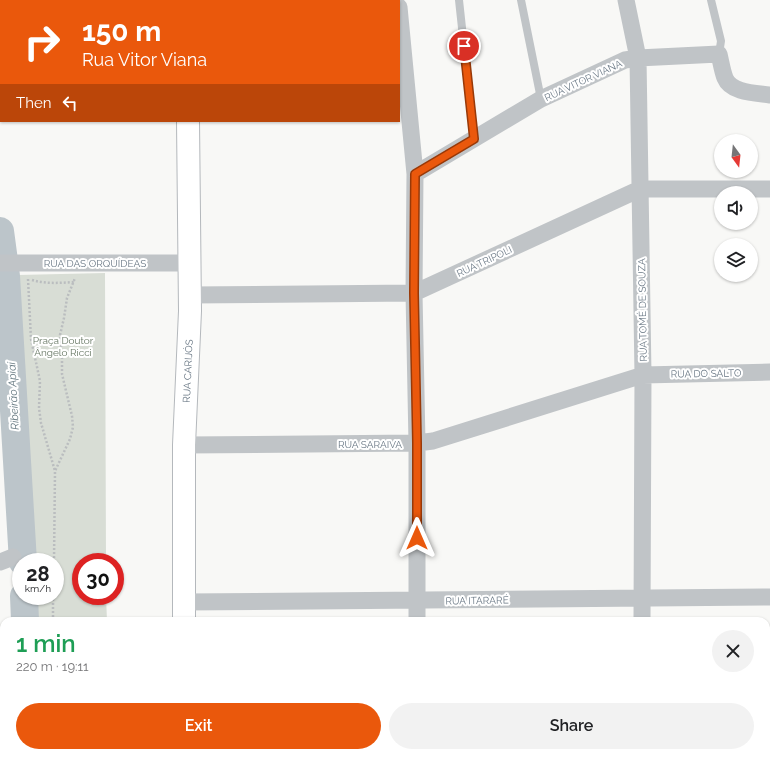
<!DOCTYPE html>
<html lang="en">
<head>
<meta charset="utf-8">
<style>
  body { margin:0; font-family:Raleway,sans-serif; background:#f2f2f2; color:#202124; height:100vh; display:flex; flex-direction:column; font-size:15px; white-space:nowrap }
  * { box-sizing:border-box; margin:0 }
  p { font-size:13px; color:#757577 }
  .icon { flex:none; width:22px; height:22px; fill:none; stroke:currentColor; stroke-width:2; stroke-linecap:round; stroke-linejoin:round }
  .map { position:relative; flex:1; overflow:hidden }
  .drawer { position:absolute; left:0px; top:617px; width:770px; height:140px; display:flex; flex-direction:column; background:#fff; border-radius:12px 12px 0 0; box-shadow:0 1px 3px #0004 }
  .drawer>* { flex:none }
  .banner { position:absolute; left:0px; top:0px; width:400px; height:122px; box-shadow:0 1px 3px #0004; background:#ea580c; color:#fff; overflow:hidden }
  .needle { width:26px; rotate:165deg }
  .fabs { position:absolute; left:714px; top:134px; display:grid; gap:8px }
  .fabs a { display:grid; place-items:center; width:44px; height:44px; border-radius:50%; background:#fff; box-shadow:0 1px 3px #0004; font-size:20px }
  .speed { position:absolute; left:12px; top:553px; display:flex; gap:8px; font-size:20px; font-weight:700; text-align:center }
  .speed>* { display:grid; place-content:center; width:52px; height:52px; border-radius:50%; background:#fff; box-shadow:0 1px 3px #0004; line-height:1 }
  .speed small { font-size:10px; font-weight:400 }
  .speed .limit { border:6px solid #d22; background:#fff; color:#111 }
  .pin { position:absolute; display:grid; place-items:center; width:34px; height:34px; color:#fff; margin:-17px; border:2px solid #fff; border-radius:50%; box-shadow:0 1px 4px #0007 }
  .me { position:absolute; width:44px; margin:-22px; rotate:0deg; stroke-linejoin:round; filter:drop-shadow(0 0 3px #0008) }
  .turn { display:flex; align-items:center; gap:14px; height:84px; padding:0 16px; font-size:18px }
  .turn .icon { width:52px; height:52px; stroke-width:2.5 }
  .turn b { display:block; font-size:28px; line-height:34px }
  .then { display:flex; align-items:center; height:38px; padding:0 16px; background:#0003; gap:8px; font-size:15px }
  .round { display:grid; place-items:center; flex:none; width:42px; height:42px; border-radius:21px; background:#f2f2f2 }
  .head { display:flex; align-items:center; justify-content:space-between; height:68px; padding:0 16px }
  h1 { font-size:24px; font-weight:600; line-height:30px; color:#1e9e55 }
  .cta { display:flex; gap:8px; margin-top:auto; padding:8px 16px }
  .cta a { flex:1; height:46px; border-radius:24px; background:#ea580c; color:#fff; font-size:16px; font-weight:600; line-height:46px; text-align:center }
  .cta a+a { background:#f2f2f2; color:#202124 }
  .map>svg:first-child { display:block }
  .green { fill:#d8ddd5 }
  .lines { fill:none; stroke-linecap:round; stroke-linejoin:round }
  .river { stroke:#bcc5ca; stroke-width:28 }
  .primary-casing { stroke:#b4b8bc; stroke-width:24 }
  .path { stroke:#babdbf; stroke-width:2.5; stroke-dasharray:2 2; stroke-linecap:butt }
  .lane { stroke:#c0c4c7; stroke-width:8 }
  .street { stroke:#c0c4c7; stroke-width:17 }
  .primary { stroke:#fff; stroke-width:22 }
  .route-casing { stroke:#983908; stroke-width:10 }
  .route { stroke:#ea580c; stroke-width:7 }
  .labels { text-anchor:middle; stroke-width:4; stroke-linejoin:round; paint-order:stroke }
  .street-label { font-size:10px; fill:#6a7885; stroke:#fff }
  .park-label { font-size:10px; fill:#677764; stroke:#fff }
  .water-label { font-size:11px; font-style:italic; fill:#657880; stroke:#fff }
</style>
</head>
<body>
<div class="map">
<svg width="770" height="757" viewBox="0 0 770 757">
  <rect width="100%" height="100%" fill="#f8f8f6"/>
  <path class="green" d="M105,273l1,289h-25v34h25l1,25h-76l-1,-25h25v-34h-27l-10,-287z
    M4,675v78h34v4h-38v-80z"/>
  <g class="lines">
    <path class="river" d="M0,231l6,45 17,286
      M24,596l1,25
      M0,712l4,-4"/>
    <g class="primary-casing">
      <g id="primary">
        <path d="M188,0v1"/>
        <path id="s1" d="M184,621v-176l6,-134 -2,-190"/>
        <path d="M184,753v4"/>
      </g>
    </g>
    <path class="path" d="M28,279l3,60 9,42 -1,27 2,15 14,48
      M32,280c14,4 28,3 42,2
      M54,562l1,-91 15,-32 3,-12 -1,-11 -10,-42v-19l-2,-20 4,-17 3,-20 8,-20
      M53,621v-25
      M1,757l3,-5"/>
    <path class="lane" d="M459,0l15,139
      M521,0l20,99
      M711,0l10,41 -2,13
      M43,753v4"/>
    <path class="street" d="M626,0l12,58 5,317 -1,246
      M399,7l16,167 -1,119 3,150v178
      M415,174l126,-75 84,-39 13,-2 81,-4c2,8 3,16 6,24 6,15 31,15 45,17
      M0,263h189
      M190,295l224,-2 226,-104h130
      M184,445l233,-2 16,-2 210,-66 127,-3
      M0,562l13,-5
      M184,602l586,-5
      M644,753l1,4
      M417,757v-4"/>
    <use href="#primary" class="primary"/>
  </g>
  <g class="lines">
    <g class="route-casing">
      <path id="route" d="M417,538v-95l-3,-150 1,-119 59,-35 -10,-93"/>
    </g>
    <use href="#route" class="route"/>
  </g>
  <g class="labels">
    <g class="street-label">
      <text transform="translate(583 80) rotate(-25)" y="4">RUA VITOR VIANA</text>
      <text transform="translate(484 261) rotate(-25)" y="4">RUA TRIPOLI</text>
      <text x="95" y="267">RUA DAS ORQUÍDEAS</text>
      <text transform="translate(642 310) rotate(-91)" y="4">RUA TOMÉ DE SOUZA</text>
      <text dy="4" stroke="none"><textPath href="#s1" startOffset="250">RUA CARIJÓS</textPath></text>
      <text transform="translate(706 373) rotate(-1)" y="4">RUA DO SALTO</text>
      <text x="370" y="448">RUA SARAIVA</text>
      <text transform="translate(477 600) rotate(-1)" y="4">RUA ITARARÉ</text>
    </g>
    <g class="park-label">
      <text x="63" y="344">Praça Doutor<tspan x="63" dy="12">Ângelo Ricci</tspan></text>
    </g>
    <g class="water-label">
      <text transform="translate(13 396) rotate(-93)" y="4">Ribeirão Apiaí</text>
    </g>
  </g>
</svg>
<div class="fabs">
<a><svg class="needle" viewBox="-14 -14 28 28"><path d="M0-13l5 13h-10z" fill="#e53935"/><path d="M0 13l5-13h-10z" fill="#757577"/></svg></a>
<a><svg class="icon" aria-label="sound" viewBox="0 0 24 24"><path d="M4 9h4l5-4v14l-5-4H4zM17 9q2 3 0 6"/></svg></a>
<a><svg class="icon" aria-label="layers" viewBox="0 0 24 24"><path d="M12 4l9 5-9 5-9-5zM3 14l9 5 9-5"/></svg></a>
</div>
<div class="speed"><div>28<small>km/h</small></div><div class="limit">30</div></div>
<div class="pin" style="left:464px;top:46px;background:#d93025"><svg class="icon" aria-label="arrive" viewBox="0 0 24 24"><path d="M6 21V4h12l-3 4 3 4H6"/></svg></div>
<svg class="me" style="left:417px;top:538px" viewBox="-20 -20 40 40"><path d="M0-17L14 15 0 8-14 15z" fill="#ea580c" stroke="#fff" stroke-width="4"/></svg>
<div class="banner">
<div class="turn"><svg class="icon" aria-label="right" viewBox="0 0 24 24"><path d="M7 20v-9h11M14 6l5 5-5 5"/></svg><div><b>150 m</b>Rua Vitor Viana</div></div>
<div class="then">Then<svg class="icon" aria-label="left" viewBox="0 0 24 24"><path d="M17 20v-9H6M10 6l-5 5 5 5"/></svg></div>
</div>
<section class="drawer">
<div class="head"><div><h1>1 min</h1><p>220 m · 19:11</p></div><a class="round"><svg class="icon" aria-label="close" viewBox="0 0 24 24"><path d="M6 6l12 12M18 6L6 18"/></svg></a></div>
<div class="cta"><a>Exit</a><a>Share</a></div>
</section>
</div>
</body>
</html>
